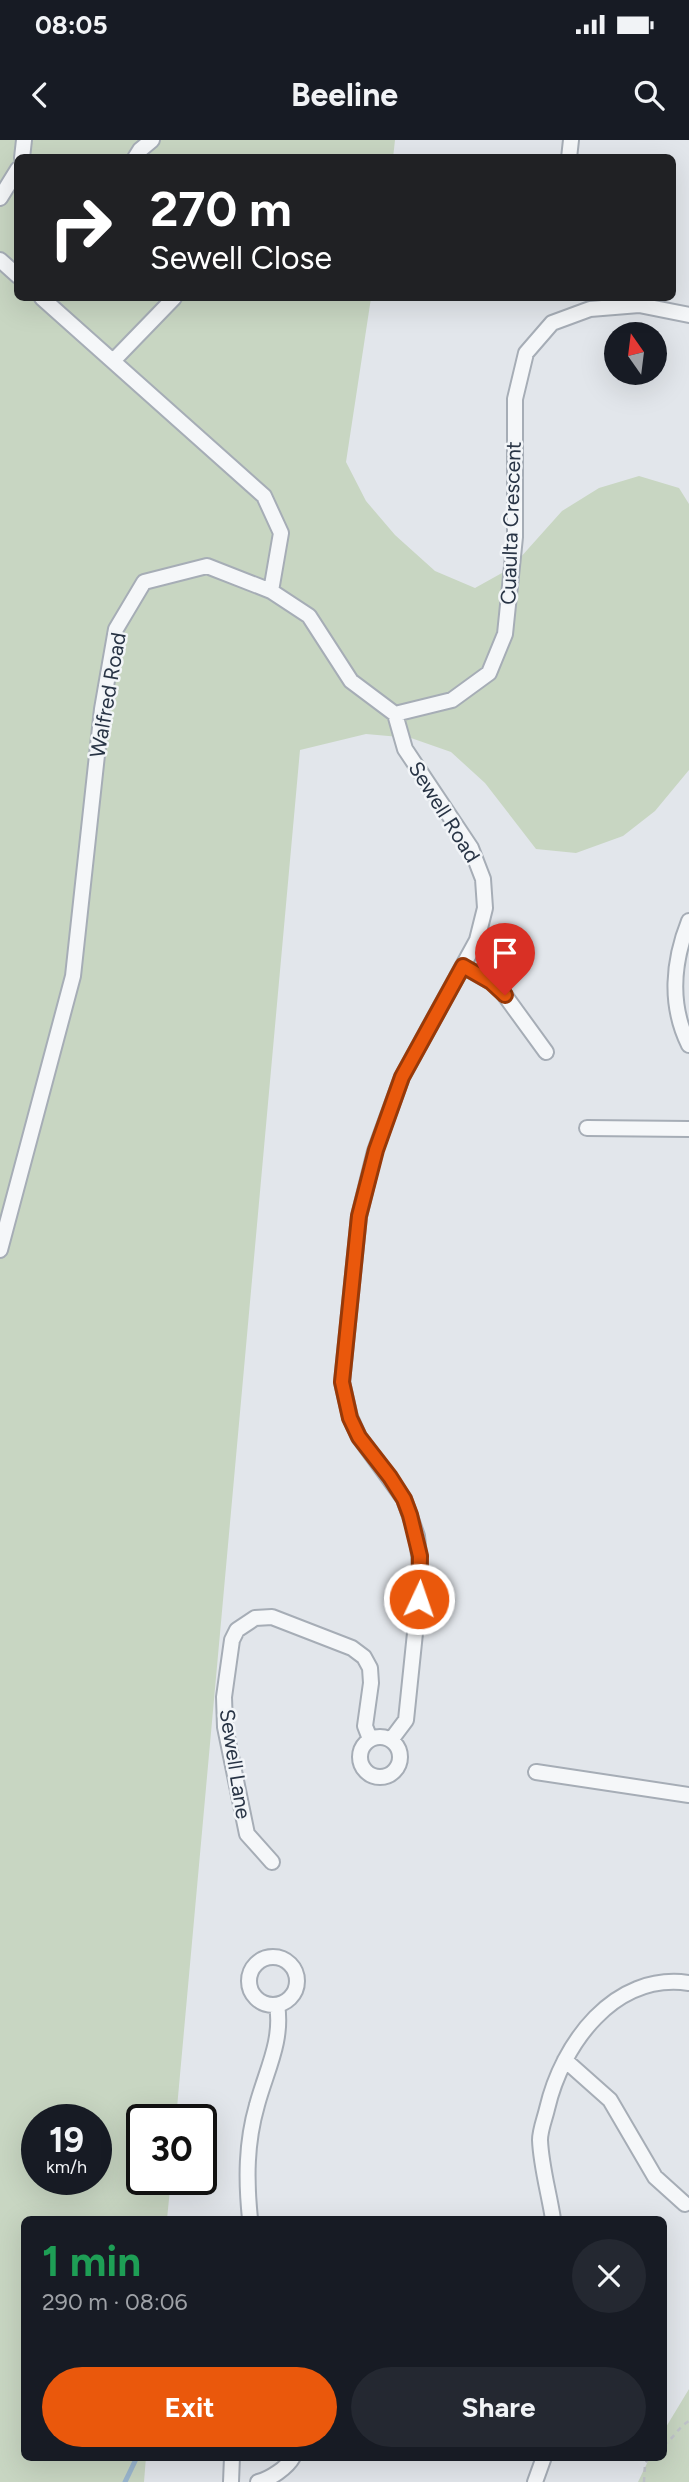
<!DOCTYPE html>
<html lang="en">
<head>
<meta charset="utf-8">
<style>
  body { margin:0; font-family:Figtree,sans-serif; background:#242831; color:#f1f3f6; height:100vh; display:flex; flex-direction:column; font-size:26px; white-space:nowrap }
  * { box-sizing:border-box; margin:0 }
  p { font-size:23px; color:#9ea1a6 }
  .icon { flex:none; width:38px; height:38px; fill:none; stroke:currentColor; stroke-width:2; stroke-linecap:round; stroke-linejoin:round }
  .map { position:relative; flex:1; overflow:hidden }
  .sheet { position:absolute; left:21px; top:2076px; width:646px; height:245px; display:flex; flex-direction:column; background:#171b24; border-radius:10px; box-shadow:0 7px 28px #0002 }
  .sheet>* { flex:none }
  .top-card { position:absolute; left:14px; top:14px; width:662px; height:147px; border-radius:10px; box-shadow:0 7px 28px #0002; background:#202124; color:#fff; overflow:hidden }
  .needle { width:46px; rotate:346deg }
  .tools { position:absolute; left:604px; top:182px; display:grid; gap:14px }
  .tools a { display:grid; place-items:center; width:63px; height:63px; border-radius:50%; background:#171b24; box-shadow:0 7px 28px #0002; font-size:35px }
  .speed { position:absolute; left:21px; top:1964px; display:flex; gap:14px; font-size:35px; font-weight:700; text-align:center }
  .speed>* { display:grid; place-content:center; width:91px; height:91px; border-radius:50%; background:#171b24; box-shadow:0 7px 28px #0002; line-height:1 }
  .speed small { font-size:18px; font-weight:400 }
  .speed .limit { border:4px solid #111; border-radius:10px; background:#fff; color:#111 }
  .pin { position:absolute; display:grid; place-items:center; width:60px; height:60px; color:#fff; margin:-72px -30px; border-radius:50% 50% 50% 0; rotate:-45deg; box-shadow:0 0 7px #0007 }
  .pin .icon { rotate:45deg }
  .me { position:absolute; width:77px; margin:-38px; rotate:3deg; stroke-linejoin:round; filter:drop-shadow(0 0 5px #0008) }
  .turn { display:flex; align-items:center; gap:24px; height:147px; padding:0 21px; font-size:32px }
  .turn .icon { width:91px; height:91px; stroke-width:2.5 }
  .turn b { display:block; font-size:49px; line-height:60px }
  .round { display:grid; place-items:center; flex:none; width:74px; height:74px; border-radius:37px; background:#242831 }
  .overview { display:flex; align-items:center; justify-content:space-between; height:119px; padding:0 21px }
  h1 { font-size:42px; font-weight:700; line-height:52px; color:#1e9e55 }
  .action { display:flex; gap:14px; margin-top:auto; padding:14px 21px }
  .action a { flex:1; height:80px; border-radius:42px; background:#ea580c; color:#fff; font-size:28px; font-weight:700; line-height:80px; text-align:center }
  .action a+a { background:#242831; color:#f1f3f6 }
  .status { display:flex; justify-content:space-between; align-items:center; height:49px; padding:0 35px; background:#171b24; direction:ltr }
  .status svg { height:19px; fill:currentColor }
  header { display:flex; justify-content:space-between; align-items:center; height:91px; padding:0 21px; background:#171b24; font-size:32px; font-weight:700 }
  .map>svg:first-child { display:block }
  .green { fill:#c8d6c2; fill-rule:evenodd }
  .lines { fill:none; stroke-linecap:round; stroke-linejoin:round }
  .stream { stroke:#9ab6ce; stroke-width:5 }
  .street-casing { stroke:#a6adb6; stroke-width:18 }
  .path { stroke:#c0c4ca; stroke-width:2.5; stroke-dasharray:5 5; stroke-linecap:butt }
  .street { stroke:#f5f7f9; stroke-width:14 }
  .route-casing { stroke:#983908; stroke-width:18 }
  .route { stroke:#ea580c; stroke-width:12 }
  .labels { text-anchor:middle; stroke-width:5; stroke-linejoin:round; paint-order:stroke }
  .street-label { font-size:21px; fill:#283445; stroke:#f2f5f8 }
</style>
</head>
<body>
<div class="status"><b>08:05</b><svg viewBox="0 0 49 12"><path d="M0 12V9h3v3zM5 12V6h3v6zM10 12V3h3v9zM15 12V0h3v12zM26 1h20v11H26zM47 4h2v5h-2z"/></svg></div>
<header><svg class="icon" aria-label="back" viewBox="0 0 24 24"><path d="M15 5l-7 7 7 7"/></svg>Beeline<svg class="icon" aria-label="search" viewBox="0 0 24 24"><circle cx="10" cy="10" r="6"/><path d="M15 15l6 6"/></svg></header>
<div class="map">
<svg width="689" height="2342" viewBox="0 0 689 2342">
  <rect width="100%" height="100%" fill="#e2e6eb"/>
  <path class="green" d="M0,0h395l-2,18h-375v140h353l-25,164 20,39 29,34 40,36 40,17 36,-20 51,-57 37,-23 40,-12 40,12 10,16v266l-34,41 -32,25 -47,17 -40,-4 -51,-66 -34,-31 -40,-14 -45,-4 -66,16 -124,1369h-34v60h29l-4,40h-143v238h122l-2,25h-144zM37,1979h59v60h-59z
    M689,2249v93h-51l12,-25h13v-25z"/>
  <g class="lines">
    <path class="stream" d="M125,2342l12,-25"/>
    <g class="street-casing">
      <path id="street" d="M22,18l2,-18
        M135,18l5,-8 12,-10
        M569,18l2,-18
        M0,58l18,-29
        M0,120l18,16
        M42,158l222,198 17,37 -10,58
        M113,221l61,-63
        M689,781c-16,40 -20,84 0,124
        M463,826l35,20 48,66
        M587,988l102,1
        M0,1110l73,-274 29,-267 14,-80 28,-47 63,-16 64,25 38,25 42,65 44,33 57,-14 37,-27 16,-39 10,-97v-138l11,-46 26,-30 38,-14 49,-4 50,10
        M360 1617a20 20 0 1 1 40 0a20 20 0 1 1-40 0Z
        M391,1600l15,-20 15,-145 -4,-39 -13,-37 -45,-62 -9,-20 -8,-35 17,-166 16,-65 27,-74 75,-137 8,-32 -2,-29 -12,-31 -66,-99 -10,-35
        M536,1632l153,23
        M272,1722l-25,-28 -22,-107 -1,-30 8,-57 5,-10 18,-12 17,-1 80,31 12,9 6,11 1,15 -6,43 5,13
        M249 1841a24 24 0 1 1 48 0a24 24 0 1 1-48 0Z
        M565,1920l45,40 45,77 30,27
        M250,2079c-4,-39 -4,-76 7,-114 9,-34 26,-64 20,-100
        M553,2079c-4,-26 -12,-53 -13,-79 0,-10 5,-22 7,-31 15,-65 67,-137 142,-126
        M231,2342l1,-25
        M258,2342c12,-3 29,-14 35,-25
        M535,2342l9,-25"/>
    </g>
    <path class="path" d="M663,2305c11,-6 14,-17 26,-24
      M644,2342l1,-18 4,-7"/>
    <use href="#street" class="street"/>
  </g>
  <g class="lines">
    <g class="route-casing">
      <path id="route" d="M419,1459l1,-43 -10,-41 -6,-16 -14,-22 -31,-40 -9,-19 -8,-36 17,-166 17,-66 26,-73 61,-111 28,16 14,13"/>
    </g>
    <use href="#route" class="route"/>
  </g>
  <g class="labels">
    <g class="street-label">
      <text transform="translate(511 383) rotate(-88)" y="7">Cuaulta Crescent</text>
      <text transform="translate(108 555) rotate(-80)" y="7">Walfred Road</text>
      <text transform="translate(444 672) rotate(58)" y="7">Sewell Road</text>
      <text transform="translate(235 1624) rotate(81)" y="7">Sewell Lane</text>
    </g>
  </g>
</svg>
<div class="tools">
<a><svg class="needle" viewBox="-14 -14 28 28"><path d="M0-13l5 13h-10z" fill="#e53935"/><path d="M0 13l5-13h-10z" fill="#9ea1a6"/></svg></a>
</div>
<div class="speed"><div>19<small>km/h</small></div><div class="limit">30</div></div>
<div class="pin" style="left:505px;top:855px;background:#d93025"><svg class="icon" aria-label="arrive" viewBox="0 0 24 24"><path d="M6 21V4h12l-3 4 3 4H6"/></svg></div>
<svg class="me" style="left:419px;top:1459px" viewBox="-20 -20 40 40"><circle r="17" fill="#ea580c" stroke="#fff" stroke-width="3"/><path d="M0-11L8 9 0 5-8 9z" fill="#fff"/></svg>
<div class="top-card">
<div class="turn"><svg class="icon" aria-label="right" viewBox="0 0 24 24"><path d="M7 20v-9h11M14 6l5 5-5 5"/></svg><div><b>270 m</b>Sewell Close</div></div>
</div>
<section class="sheet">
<div class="overview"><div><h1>1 min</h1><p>290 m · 08:06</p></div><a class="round"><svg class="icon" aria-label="close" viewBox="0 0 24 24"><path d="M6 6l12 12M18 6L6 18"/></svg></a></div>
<div class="action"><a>Exit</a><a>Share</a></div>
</section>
</div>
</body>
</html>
